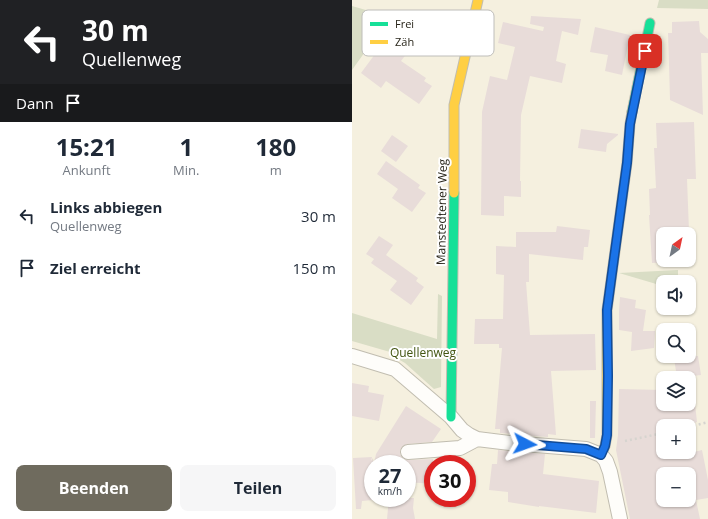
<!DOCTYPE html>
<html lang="de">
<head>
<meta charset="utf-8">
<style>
  body { margin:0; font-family:"Open Sans",sans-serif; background:#f6f6f7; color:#1f2937; height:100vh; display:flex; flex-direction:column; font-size:15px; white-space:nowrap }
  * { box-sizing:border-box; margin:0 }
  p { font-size:13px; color:#747a83 }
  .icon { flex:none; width:22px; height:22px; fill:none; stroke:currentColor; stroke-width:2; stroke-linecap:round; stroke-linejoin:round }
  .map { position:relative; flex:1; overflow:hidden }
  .sheet { display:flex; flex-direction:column; background:#fff; width:352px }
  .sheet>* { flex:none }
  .top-card { background:#202124; color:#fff; overflow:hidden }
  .needle { width:26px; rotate:33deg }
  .controls { position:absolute; left:304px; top:227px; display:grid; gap:8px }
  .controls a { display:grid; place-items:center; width:40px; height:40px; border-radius:8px; background:#fff; box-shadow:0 1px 3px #0004; font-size:20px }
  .speed { position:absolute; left:12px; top:455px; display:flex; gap:8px; font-size:20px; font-weight:700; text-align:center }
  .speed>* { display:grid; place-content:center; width:52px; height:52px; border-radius:50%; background:#fff; box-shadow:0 1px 3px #0004; line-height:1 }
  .speed small { font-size:10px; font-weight:400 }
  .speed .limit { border:6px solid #d22; background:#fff; color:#111 }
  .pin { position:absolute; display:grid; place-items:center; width:34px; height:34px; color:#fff; margin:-17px; border-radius:8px; box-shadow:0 2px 6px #0006 }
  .me { position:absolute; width:44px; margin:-22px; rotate:94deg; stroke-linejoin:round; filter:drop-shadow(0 0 3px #0008) }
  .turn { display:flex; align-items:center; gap:14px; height:84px; padding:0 16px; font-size:18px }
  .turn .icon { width:52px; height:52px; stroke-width:2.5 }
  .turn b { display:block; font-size:28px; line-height:34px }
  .then { display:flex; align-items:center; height:38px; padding:0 16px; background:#0003; gap:8px; font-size:15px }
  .eta { display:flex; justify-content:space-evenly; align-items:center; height:68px; text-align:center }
  .eta b { font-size:24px; font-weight:700; line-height:28px }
  .button { display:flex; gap:8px; margin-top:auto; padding:8px 16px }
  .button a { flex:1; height:46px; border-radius:8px; background:#6f6b5e; color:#fff; font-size:16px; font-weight:700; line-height:46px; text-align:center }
  .button a+a { background:#f6f6f7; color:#1f2937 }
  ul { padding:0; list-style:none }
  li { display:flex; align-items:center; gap:12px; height:52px; padding:0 16px }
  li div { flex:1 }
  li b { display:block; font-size:15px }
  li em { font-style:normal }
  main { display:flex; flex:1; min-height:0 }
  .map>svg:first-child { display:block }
  .green { fill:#d9ddc5 }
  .building { fill:#e8dcd9; fill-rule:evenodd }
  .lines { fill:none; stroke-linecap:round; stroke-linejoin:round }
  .street-casing { stroke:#c1bdb0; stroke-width:16 }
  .fast-casing { stroke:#c1bdb0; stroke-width:11 }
  .slow-casing { stroke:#c1bdb0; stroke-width:11 }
  .path { stroke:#d6d4cf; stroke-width:2.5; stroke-dasharray:2 3; stroke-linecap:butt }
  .street { stroke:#fefdfa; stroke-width:14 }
  .fast { stroke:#16e098; stroke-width:9 }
  .slow { stroke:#ffcf43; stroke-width:9 }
  .route-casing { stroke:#114b97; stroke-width:10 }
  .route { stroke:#1a73e8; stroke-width:7 }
  .labels { text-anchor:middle; stroke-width:4; stroke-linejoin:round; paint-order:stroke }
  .street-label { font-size:12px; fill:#272419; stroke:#fff }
  .park-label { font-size:12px; fill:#425511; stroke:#fff }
  .key { fill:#fff; stroke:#bebdba; stroke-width:1 }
  .key-label { font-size:11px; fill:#272419 }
</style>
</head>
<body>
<main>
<section class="sheet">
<div class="top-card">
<div class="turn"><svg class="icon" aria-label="left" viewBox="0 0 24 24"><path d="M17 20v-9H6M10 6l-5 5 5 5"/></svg><div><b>30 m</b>Quellenweg</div></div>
<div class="then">Dann<svg class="icon" aria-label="arrive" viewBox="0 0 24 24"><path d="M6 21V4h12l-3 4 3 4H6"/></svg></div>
</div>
<div class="eta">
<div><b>15:21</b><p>Ankunft</p></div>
<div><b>1</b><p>Min.</p></div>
<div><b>180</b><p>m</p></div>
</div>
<ul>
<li><svg class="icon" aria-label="left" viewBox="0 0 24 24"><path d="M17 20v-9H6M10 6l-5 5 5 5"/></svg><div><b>Links abbiegen</b><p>Quellenweg</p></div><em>30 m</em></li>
<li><svg class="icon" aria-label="arrive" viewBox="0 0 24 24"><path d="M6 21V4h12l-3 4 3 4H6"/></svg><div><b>Ziel erreicht</b></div><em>150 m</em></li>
</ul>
<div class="button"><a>Beenden</a><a>Teilen</a></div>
</section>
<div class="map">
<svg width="356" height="519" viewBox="0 0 356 519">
  <rect width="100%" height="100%" fill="#f5f0df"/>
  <path class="green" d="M307,0h49v9l-51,-1z
    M0,6l38,11 -38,53z
    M326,270v12h-15v4l-44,-13z
    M86,294l4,2 -1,91 -7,2 -29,-26 -7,-4 -8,-7 -38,-11v-28l85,26z"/>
  <path class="building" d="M179,16l50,3 -3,16 -16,-4 -6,30 10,3 -4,19 -32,-7 -9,39 -1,66h1v16l-17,-1v20l-23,-1 1,-103 8,-36 17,4 8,-33 -17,-4 5,-21 40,9 1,-4 -14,-3z
    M347,21l1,11 8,7v14h-7l2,62 -33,-15 -1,-36 -1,-31h4v-11z
    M47,27l18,13 -16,21 25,17 -2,3 8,5 -13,18 -33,-23 -5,7 -20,-15 20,-27 3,2z
    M243,27l35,8 -8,40 -17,-4 3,-16 -18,-3z
    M342,122l2,57h-9l2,52h-5v3h-21v26h22v1l-33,2 -3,-48h1l-1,-26 7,-1 -2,-40h3l-1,-25z
    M229,129l37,5v1l-11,9 -1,8 -28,-4z
    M40,135l16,11 -12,16 -15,-11z
    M34,161l34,24 -2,3 8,5 -14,19 -20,-14 6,-9 -21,-15z
    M205,226l33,4 -2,17h-4l-1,13 -54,-6v28h-3l4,53 65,-1 1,36 -45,1 5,64 -8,-1v3l-48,-4v-4h-5l7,-81h-3v-4h-25l1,-25h28l1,-44 -8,-1v-28l20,1v-15h40z
    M27,236l14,9 -7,10 32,23 -2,3 8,6 -13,18 -21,-15 7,-9 -26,-18 3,-4 -8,-5z
    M268,297l16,3 -1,8 11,2 -3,21h12l-1,17 -23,3 1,-19 -13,-2v-19z
    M346,356l3,19 -9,1 5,46 -8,3v1h-26v26h26v-25l5,25 8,-2 6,30v18l-12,2 4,19h-70l-14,-69 2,-15 1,-46 44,1v14h26v-26h-12l-3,-20zM311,474h26v26h-26z
    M0,383l17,3 -1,6 16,3 -5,26 -27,-5z
    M238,401h6l-1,37h-5z
    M54,406l35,23 -9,13 -25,2 -6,4 -1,4 1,4 4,4 28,-1v25l-26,-2v-18h-33l2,-10z
    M146,450l47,4 -2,20 56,7 -3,32 -57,-7v1l-31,-5v-10l-19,-2 3,-26h5z
    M20,457l-1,4 2,-3v42l-11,1 -1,8h-5l-3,-51z
    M37,498h25l-1,10 2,11h-28z"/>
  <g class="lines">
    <g class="street-casing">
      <path id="street" d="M0,356l43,13 56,48 11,13 7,5 8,4 33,4 76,6 15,6 5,6 4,11 10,47
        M56,452l52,-4 17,-9"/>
    </g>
    <g class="fast-casing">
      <path id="fast" d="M280,112l18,-89
        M99,417l3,-224"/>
    </g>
    <g class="slow-casing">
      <path id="slow" d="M102,193v-88l24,-105
        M249,455l4,-9 2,-11v-125l20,-147 3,-39 2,-12"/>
    </g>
    <path class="path" d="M337,427l19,-5
      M273,441l38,-8"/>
    <use href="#street" class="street"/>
    <use href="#fast" class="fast"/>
    <use href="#slow" class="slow"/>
  </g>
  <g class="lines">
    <g class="route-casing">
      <path id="route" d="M173,444l61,5 15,6 4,-9 2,-11 1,-59 -1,-66 20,-147 3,-39 15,-73"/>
    </g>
    <use href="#route" class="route"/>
  </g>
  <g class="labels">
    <g class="street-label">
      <text transform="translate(90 212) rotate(-89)" y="4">Manstedtener Weg</text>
    </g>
    <g class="park-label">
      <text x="71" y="357">Quellenweg</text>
    </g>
  </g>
  <rect x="10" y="10" width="132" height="46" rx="6" class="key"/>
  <rect x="18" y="22" width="18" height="4" fill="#16e098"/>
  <rect x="18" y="40" width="18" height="4" fill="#ffcf43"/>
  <g class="key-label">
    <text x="43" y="28">Frei</text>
    <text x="43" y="46">Zäh</text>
  </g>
</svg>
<div class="controls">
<a><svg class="needle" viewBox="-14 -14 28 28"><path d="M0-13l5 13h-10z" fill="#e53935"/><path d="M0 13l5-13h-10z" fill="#747a83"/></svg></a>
<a><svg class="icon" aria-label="sound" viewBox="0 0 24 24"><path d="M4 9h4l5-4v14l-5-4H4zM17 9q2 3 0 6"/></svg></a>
<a><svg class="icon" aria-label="search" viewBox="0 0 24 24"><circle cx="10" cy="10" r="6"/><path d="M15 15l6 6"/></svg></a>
<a><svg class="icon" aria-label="layers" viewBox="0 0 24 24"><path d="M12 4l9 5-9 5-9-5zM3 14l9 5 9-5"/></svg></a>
<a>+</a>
<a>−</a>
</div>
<div class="speed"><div>27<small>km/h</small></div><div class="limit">30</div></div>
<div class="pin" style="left:293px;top:51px;background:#d93025"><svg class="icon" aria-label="arrive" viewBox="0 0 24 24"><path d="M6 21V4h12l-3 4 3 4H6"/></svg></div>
<svg class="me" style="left:173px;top:444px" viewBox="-20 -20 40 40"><path d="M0-17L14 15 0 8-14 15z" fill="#1a73e8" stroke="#fff" stroke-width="4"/></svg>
</div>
</main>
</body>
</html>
